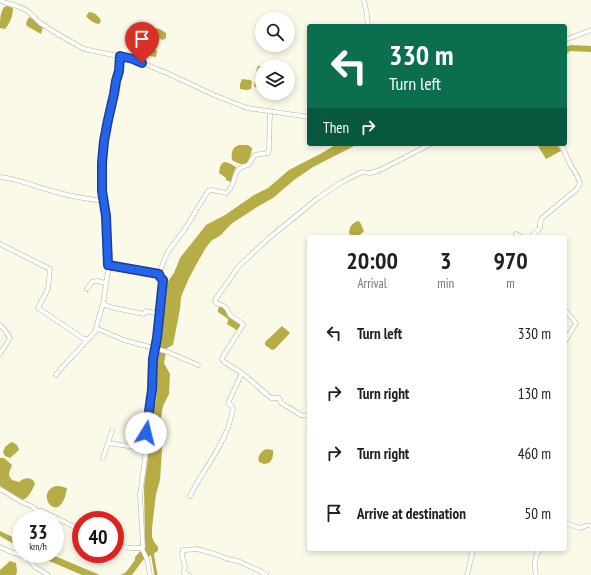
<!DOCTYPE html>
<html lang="en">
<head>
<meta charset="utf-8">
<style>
  body { margin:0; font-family:"PT Sans Narrow",sans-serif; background:#f2f2f2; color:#202124; height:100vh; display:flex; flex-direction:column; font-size:15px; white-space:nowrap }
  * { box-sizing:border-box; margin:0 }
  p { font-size:13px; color:#757577 }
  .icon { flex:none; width:22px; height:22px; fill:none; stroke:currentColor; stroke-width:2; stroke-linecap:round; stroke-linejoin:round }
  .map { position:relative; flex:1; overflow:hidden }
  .side { position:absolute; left:307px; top:235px; width:260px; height:316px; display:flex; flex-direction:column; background:#fff; border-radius:4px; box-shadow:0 2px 6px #0003 }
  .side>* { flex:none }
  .top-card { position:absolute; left:307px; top:24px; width:260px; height:122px; border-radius:4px; box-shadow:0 2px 6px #0003; background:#0b6e4f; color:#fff; overflow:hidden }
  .fabs { position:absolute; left:255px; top:12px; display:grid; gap:8px }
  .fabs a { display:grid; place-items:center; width:40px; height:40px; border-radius:50%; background:#fff; box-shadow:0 2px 6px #0003; font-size:20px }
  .speed { position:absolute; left:12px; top:511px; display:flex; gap:8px; font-size:20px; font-weight:700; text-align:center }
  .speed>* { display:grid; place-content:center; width:52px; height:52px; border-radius:50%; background:#fff; box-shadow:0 2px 6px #0003; line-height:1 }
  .speed small { font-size:10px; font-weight:400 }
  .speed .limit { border:6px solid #d22; background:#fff; color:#111 }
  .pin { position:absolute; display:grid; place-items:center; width:34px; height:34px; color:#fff; margin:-41px -17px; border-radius:50% 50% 50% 0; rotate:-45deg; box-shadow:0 0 4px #0007 }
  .pin .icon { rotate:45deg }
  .me { position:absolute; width:44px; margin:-22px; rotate:9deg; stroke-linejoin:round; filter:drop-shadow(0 0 3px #0008) }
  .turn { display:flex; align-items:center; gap:14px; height:84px; padding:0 16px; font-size:18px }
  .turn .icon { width:52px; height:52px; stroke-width:2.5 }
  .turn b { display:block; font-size:28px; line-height:34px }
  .then { display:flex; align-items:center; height:38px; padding:0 16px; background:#0003; gap:8px; font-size:15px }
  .eta { display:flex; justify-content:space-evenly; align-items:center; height:68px; text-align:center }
  .eta b { font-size:24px; font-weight:600; line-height:28px }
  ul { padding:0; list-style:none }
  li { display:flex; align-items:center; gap:12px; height:60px; padding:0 16px }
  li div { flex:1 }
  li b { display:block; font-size:15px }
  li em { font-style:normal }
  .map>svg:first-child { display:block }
  .water { fill:#b7ad47 }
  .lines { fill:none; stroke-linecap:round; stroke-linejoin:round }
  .canal { stroke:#b7ad47; stroke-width:3 }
  .minor-casing { stroke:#b3b2a2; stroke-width:5 }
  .minor { stroke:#fff; stroke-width:4 }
  .route-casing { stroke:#184099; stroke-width:10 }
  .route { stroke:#2563eb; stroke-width:7 }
</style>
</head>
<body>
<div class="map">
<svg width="591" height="575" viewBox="0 0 591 575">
  <rect width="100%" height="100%" fill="#fbfae9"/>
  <path class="water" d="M7,6l6,2c0,7 -3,16 -8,21l-5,-1c0,-8 0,-14 4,-21z
    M89,12c5,0 10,4 12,9l-1,2 -2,1c-4,-1 -9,-4 -12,-8l1,-1z
    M29,17c5,2 9,7 14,10l-2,7 -14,-8 -1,-3z
    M154,28c5,0 8,2 12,5v5l-3,2c-4,-2 -10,-3 -13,-7l2,-4z
    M571,45l20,1v6l-21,-1 -5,4v-8z
    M144,47h6l6,3 1,1 -1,6 -7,-1 -7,-2v-5z
    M263,66l2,1h-3v20l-6,1 -2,-2 3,-18 1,-2z
    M242,79l9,1 1,2 -1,7 -5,1 -6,-1v-5z
    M337,144h21l-45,23 -19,13 -21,18 -16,9 -26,17 -10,11 -10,6 -6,8 -9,16 -7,13 -8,19 -1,12 -7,36 -6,3 -2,9 -1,6 6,11 -1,20 -6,12 -2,12 1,31 -2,31 -4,14 -4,34v9l2,5 4,5v4l-15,9 -11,15h-11l5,-3 9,-12v-3l10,-11v-3l-1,-57 4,-28 -2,-13 6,-34 4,-9 1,-12 -1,-25 7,-38 -3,-8 2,-20 4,-15 8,-11 6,-15 26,-33 19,-10 29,-20 14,-7 21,-18 33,-17z
    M543,144h14l4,7 -15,8 -8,-13z
    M239,145h9l4,3 -1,6 -4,10c-5,1 -11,-1 -15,-4 -1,-7 0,-13 7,-15z
    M225,162l4,1 7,4 -5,15 -5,-2v-2l-7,-5c1,-5 1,-10 6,-11z
    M358,221l2,1 4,9 -5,5 -6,1 -4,-4c0,-6 3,-10 9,-12z
    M220,306l3,1 18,17 -3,7 -11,-7 1,-3v-2l-10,-7v-3z
    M282,326l8,7 -15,16 -3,1 -7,-5v-3l16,-15z
    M11,442c4,1 7,3 8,8l-9,8 -5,-2 -2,-4 2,-5z
    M266,449l7,1v5l-1,4 -3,4 -5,1 -5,-2c-2,-6 2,-10 7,-13z
    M0,458h4l8,7 -3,8v3l3,4 7,2c4,-4 9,-5 14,-2l2,4c-3,6 -6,14 -13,16l-22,-14z
    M59,486l8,2c-6,39 -32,9 -14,-1 2,-1 4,-1 6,-1z
    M0,531l21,10v7l-21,-12z
    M33,554h17l50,21h-18z
    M10,561l6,2 1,8 -1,4h-16v-5z"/>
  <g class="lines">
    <path class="canal" d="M152,552l4,23"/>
    <g class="minor-casing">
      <path id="minor" d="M364,0l3,15 1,11
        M0,1l20,6 8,4 12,12 21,13 23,13 49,10 36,15 45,21 33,13 62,9
        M565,40l26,-10
        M0,177c18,2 34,9 52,14 17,5 35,8 52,10l2,15 3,49 50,9
        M104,201c-5,-23 -1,-58 4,-82 2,-8 5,-16 6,-24 3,-13 4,-26 6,-39
        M516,234l5,3
        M531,237l9,-9v-6l2,-4 35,-29 3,-6 -3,-8 -6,-9 -10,-22
        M0,244l50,25 -2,20 -10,19 46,31h4c4,-2 6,-7 10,-10l26,11 44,12 30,13
        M109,265l-6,39 7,3 34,7 2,-3 13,3
        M87,289l5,-7 5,-1 9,2
        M565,310l11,13 -11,18
        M0,325l4,4 6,9 -10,16
        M95,331l8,-27
        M56,375c9,-13 22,-23 32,-36
        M309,416l-8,-1 -20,-12 -1,-3 -1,-2h-8l-29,-25 -18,-11 -2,-3 2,-4 19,-30v-1l-13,-9 -3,-6 -3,-3 -8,-3 -1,-3 24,-34 29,-27 50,-41 24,-16 20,-10 8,1 8,-2 53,-27
        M112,431l-4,12 33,5
        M103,458l5,-15
        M0,489l20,12 13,6 4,4h5l39,19
        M190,496c11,-23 28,-42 37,-66 3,-6 4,-14 6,-21l-1,-3 -3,-2v-3l13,-28
        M565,523l15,5 8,-3 3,1
        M115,544c9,3 18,6 28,3
        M0,547l11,5 16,5 8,10 13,8
        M150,575l-3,-16 -5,-10 1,-2 -3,-52 6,-44 -2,-2 -3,-1v-4l6,-11 3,-21 2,-22 1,-31 4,-21 6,-58 -3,-3 -1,-3 6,-16 4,-8 16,-21 23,-38 4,-1 14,3c13,-10 3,-24 22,-28l7,-10 13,-2 1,-3 1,-39
        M189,575l-5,-2c0,-3 1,-5 1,-7 -1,-6 -5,-9 -2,-16h2l12,-1 18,5 13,5 10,2 22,10 6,4
        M467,575l5,-20v-6
        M536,575c-2,-10 -2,-18 4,-26"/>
    </g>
    <use href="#minor" class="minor"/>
  </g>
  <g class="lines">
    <g class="route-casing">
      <path id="route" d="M142,63l-9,-4 -13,-3 -1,15 -3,10 -2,13 -6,26 -4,21 -2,22v28l4,25 2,49 51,9 1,3 3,3 -6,58 -4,21 -1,31 -6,43"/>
    </g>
    <use href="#route" class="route"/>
  </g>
</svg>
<div class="fabs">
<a><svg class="icon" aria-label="search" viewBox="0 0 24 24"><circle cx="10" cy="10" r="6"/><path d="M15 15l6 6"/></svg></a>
<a><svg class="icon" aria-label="layers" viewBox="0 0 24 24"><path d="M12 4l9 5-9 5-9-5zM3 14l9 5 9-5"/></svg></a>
</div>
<div class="speed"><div>33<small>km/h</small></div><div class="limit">40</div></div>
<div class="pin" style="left:142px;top:63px;background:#d93025"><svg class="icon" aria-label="arrive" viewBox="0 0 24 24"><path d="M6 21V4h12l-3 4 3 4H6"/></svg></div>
<svg class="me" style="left:146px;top:433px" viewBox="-20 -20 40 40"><circle r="19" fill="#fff"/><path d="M0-13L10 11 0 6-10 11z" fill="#2563eb"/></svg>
<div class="top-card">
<div class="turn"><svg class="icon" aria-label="left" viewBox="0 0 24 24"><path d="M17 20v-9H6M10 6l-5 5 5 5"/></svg><div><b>330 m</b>Turn left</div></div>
<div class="then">Then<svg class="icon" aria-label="right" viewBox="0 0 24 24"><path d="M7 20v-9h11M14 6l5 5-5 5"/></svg></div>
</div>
<section class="side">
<div class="eta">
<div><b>20:00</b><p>Arrival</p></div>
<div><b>3</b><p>min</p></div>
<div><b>970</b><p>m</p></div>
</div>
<ul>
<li><svg class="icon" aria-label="left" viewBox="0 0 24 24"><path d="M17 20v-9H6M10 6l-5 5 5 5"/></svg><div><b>Turn left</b></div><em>330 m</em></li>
<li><svg class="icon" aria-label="right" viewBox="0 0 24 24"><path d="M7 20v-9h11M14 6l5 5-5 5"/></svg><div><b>Turn right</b></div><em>130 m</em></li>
<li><svg class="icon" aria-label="right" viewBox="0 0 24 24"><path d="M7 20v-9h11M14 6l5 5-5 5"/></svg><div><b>Turn right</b></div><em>460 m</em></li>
<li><svg class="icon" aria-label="arrive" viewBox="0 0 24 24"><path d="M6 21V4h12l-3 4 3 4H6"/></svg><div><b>Arrive at destination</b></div><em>50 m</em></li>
</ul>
</section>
</div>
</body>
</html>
